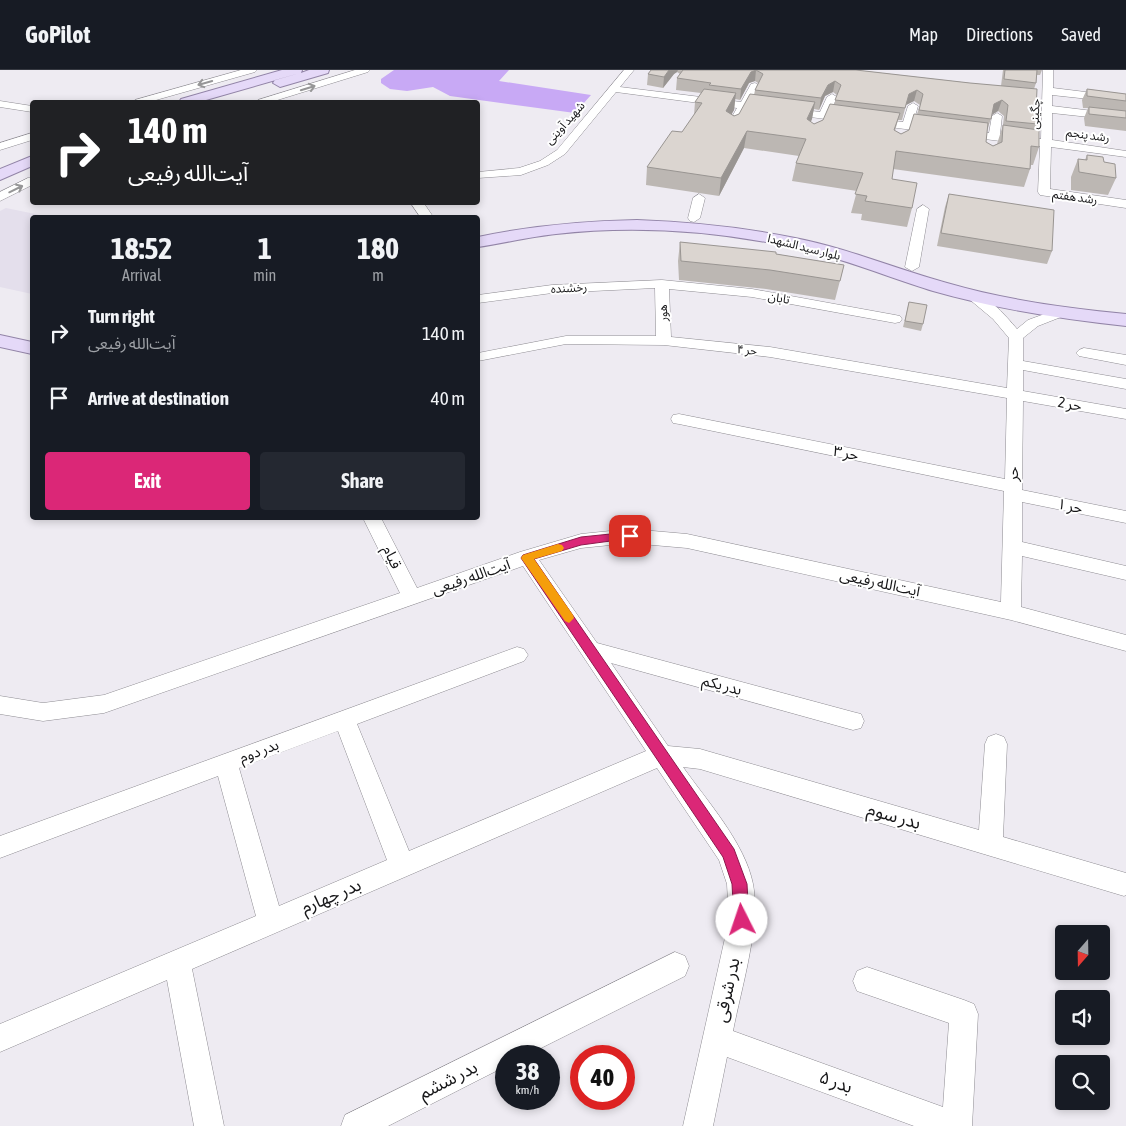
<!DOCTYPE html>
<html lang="en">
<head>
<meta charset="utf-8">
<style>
  body { margin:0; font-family:"Asap Condensed","Noto Sans Arabic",sans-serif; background:#242831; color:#f1f3f6; height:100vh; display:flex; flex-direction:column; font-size:19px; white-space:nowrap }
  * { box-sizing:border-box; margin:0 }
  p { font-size:16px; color:#9ea1a6 }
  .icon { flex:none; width:28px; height:28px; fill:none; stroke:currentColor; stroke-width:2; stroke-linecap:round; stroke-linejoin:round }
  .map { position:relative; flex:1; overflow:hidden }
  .panel { position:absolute; left:30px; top:145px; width:450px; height:305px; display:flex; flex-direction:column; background:#171b24; border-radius:5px; box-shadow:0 2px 8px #0003 }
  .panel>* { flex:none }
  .top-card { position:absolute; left:30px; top:30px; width:450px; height:105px; border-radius:5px; box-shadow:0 2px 8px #0003; background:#202124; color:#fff; overflow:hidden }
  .needle { width:32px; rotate:200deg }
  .controls { position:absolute; left:1055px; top:855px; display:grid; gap:10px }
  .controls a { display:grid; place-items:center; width:55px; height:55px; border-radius:5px; background:#171b24; box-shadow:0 2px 8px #0003; font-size:25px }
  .speed { position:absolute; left:495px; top:975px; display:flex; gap:10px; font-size:25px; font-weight:700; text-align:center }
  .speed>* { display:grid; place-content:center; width:65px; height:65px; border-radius:50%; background:#171b24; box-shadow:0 2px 8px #0003; line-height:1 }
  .speed small { font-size:12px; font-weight:400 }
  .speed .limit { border:8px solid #d22; background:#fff; color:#111 }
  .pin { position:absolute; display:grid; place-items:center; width:42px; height:42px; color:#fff; margin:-21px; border-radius:10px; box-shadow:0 2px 8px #0006 }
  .me { position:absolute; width:55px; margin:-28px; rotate:356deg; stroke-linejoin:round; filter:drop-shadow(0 0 4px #0008) }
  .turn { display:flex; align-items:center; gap:18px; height:105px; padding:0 15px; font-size:22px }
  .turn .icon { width:65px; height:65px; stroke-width:2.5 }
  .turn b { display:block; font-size:35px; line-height:42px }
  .eta { display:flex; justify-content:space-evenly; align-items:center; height:85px; text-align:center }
  .eta b { font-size:30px; font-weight:700; line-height:35px }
  .action { display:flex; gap:10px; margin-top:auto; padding:10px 15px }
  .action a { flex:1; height:58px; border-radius:5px; background:#db2777; color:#fff; font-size:20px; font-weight:700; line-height:58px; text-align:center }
  .action a+a { background:#242831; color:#f1f3f6 }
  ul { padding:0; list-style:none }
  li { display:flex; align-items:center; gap:15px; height:65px; padding:0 15px }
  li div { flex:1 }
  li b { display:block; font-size:19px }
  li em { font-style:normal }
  header { display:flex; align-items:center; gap:30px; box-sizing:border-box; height:70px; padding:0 25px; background:#171b24; border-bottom:1px solid #363941 }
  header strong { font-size:24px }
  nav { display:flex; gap:28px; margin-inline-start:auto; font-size:18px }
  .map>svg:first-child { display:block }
  .built { fill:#e4dfec }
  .green { fill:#c8a9f5 }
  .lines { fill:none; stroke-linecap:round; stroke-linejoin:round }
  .minor-casing { stroke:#8e8c92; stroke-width:1 }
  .major-casing { stroke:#9284a7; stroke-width:2 }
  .minor { fill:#fff; fill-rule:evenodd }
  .major { fill:#e5d9f8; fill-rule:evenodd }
  .wall { fill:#bcb7b3; fill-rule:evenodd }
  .shaded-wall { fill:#999592 }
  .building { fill:#dbd5d0; stroke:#999592 }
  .oneway { stroke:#969697 }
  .route { fill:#db2777; stroke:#8e194d }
  .slow { fill:#f59e0b }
  .labels { text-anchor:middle; stroke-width:4; stroke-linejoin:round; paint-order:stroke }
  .far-street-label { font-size:12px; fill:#161618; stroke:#fff }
  .street-label { font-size:15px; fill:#161618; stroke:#fff }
  .near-street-label { font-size:18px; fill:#161618; stroke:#fff }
</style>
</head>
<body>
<header>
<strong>GoPilot</strong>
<nav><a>Map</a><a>Directions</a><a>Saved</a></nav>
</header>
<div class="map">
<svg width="1126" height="1056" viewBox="0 0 1126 1056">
  <rect width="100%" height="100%" fill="#eeebf2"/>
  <path class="built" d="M6,138l44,9 -18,1v76l-32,-7v-76z"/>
  <path class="green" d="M394,0h115l-10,11 92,14 -16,18 -125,-17 -17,-9 -26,4 -17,-2 -9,-6v-4z"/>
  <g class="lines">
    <g class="minor-casing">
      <path id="minor" d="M241,0h16l-2,2 -106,30h-15l1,-2z
        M355,0h15l-2,2 -97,30h-14l1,-2z
        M624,0h10l-14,17 121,15 10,-18 4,-1 5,3 -10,17 70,9 7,-15 5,-3 5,3 -7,16 73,9 5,-16 5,-3 5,3 -5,17 76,10 3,-17 5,-3 5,3 -2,18 41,5 2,-69h10v18l73,9v6l-74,-8v11l74,9v6l-74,-8v27l74,11v6l-75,-10 -1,42 76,11v8l-86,-13 -2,-3 2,-46 -293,-37 -5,8 -4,1 -5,-3 4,-7 -121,-16 -51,62 -17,11 -27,10 -43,3v-6l41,-4 21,-7 17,-11z
        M0,31l32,5v6l-32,-5z
        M32,63v7l-32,10v-7z
        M28,108h4v7l-32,16v-9z
        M699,124l6,4 -5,20 -6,4 -4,-1 -2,-3 5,-20z
        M410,132h13l11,16h-13z
        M923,135l6,4 -10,58 -7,4 -7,-4 12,-58z
        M662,210l90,9 143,26 5,1 2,3 -2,3 -5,1 -143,-26 -83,-8 2,48 99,10 237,41 2,-50 -16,-19 -30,-25 2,-3c16,-4 42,26 52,38l11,-9 33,-12 5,1 2,3 -2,3 -28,11 -15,12v23l103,18v10l-103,-19v21l103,18v10l-103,-18 -1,89 104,21v12l-104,-21v40l104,24v14l-104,-24 -1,51 105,28v16l-115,-31 -324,-72 -57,-5 -49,5 -42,12 58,83 256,69 8,2 3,7 -3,7 -8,2 -242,-67 57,83 32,3 279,81 6,-86 3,-7 8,-3 8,3 3,7 -4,93 123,36v22l-2,1 -424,-127 -17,-2c24,34 62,76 70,117 8,41 -12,105 -20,147l210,76 6,-84 -92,-32 -4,-10 4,-10 10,-4 97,33 10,4 4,10 -6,112h-58l-187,-69 -14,69h-30l46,-206 -2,-36 -8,-24 -62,-92 -465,201 32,157h-30l-27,-146 -167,72v-28l256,-108 -38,-140 -218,82v-22l517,-189 7,2 4,6 -4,6 -167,63 52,127 237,-100 -123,-185 -419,147 -61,8 -43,-7v-18l43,7 61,-8 296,-102 -37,-75h18l36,70 103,-36 61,-18 49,-5 57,5 314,68 3,-111 -325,-67 -6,-1 -2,-4 2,-4 6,-1 326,65 2,-81 -237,-41 -106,-12 -98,-1 -88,17v-8l88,-17h90l-1,-48 -103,5 -74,10v-8l74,-10zM338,661l49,129 -108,46 -40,-138z
        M1084,278l42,7v10l-47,-9 -3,-3 3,-3z
        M675,882l10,4 4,10 -4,10 -160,80h-19v10l-118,60h-47l4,-11z"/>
    </g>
    <g class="major-casing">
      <path id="major" d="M282,0h20l-1,3 8,-3h20l-1,3 -48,14 -7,-4 2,-3 25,-7 -101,29h-20l2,-3z
        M32,86v10l-32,14v-11z
        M637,150c53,2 105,7 158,18 52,10 101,31 152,45 58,17 119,25 179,31v12c-65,-7 -130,-17 -193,-35 -46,-14 -90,-33 -137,-43 -78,-17 -161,-23 -240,-14 -27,3 -52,9 -78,13v-10c52,-11 105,-16 159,-17z
        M0,265l32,7v12l-32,-7z"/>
    </g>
    <use href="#minor" class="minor"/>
    <use href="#major" class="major"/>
  </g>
  <path class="wall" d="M651,0h205l114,13 31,3 2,-16h39l-2,5h-3l-1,8 -2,6 4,35 -2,5 3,18 -6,18h-2l-1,4 -6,18 -131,-18 -1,10 20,29 -5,19 -46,-7 1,-6 -11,-1 6,-22 -65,-10 4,-18 3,-7 -55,-8 -25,48 -73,-11 1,-18 35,-35 12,-17 1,-13 6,-9 -25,-3 1,-12 3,-4 -3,-2 -3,2 -11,14 -16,-3 1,-11zM755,11l3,2 -3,7 -1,5 -15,19 -5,2 -3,-2 3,-4 1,-11 5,1 9,-17zM833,22l4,3 -3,10 -11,15 -9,4 -3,-2 3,-13 5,1 6,-14zM914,31l6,4 -3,9 -8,16 -8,4 -6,-3 3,-11h4l4,-15zM998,41l6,5 -1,9 -6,19 -4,2 -7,-4 1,-11 5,-16z
    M1087,19l39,5v37l-41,-5 -1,-8 4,-10h-5l-1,-8z
    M1087,85l17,7 12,16 -8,17 -37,-5v-13l7,-18 7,1z
    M949,124l103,57 -5,13 -110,-18 8,-39z
    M680,172l96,12 68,11 -9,35 -69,-11 -87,-9 -1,-19z
    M909,232l14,22 -2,7 -18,-4z"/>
  <path class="shaded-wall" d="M669,0h9l-1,2 -3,2 -11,14 1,-11z
    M756,0l-1,11 -6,2 -9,17 1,-11 10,-17z
    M835,11l-2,11 -8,4 -6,14 2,-12 7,-13z
    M917,20l-3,11 -8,4 -4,15 7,-26z
    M736,23l-2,17 -10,18 2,-17z
    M1002,30l-4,11 -8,5 4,-12z
    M815,32l-3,17 -8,17 3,-17z
    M747,61l-3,17 -25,48 2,-18z"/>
  <path class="building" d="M651,0h18l-5,7 -16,-3z
    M683,0h173l114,13 67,6 -1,21h2v14l-32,-3 2,-16 -6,-5 -8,4 -3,15 -72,-9 4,-16 -6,-4 -8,4 -4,14 -70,-8 6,-15 -6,-4 -7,4 -7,13 -66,-8 8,-16 -7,-4 -5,2 -10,17 -32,-4 2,-2 -34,-5z
    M1005,0h32l-1,13 -32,-4z
    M704,19l32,4 -10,18 8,5 5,-2 11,-20 65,8 -8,17 7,5 9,-4 7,-16 70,9 -6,17 7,4 8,-4 5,-16 74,9 -2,19 7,4 9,-4 1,-17 36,5v17l-8,-1 -1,23 -134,-18 -4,28 25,4 -5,25 -47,-7 2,-5 -12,-2 8,-21 -67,-10 10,-24 -59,-8 -26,47 -74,-11 25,-36 10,1 20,-29 -7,-1z
    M1087,19l39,5v7l-39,-5z
    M1089,37l37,4v7l-37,-4z
    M1087,85l16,2 1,5 11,2 1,14 -37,-6 -1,-13 9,1z
    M949,124l105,16 -2,41 -111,-18z
    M680,172l96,10v2l68,11 -4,16 -70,-11 -89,-9z
    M909,232l18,3 -4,19 -18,-3z"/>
  <defs><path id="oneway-shaft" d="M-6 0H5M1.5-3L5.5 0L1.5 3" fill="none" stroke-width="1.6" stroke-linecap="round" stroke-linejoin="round" transform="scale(1.25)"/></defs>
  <g class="oneway">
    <use href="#oneway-shaft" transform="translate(205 13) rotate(164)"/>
    <use href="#oneway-shaft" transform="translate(308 18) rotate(-17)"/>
    <use href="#oneway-shaft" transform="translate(16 119) rotate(-26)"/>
  </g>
  <path class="route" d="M630,462l3,1 2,3 -2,2 -52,7 -47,14 200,290 13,35 2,36 -2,5 -5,2 -6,-2 -2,-5 -2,-36 -9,-27 -202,-299 2,-3 58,-18z"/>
  <path class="slow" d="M558,474l4,1 2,3 -2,3 -28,8 39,56 1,3 -5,5 -4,-2 -44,-63 2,-3z"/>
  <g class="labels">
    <g class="far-street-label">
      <text transform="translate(1035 44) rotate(-87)" y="4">چگینی</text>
      <text transform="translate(565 53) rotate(-48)" y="4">شهید آوینی</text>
      <text transform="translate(1088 65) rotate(8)" y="4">رشد پنجم</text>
      <text transform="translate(1075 127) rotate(8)" y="4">رشد هفتم</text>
      <text transform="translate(804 177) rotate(14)" y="4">بلوار سید الشهدا</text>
      <text transform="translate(569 218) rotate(-3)" y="4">رخشنده</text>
      <text transform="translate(779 228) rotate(10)" y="4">تابان</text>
      <text transform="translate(663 243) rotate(-92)" y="4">هور</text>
      <text transform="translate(747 280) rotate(6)" y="4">حر ۴</text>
    </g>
    <g class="street-label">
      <text transform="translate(1070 334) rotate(10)" y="5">حر 2</text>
      <text transform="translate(846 383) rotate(11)" y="5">حر ۳</text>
      <text transform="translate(1013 404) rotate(-89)" y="5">حر</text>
      <text transform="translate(1070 436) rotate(12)" y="5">حر ۱</text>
      <text transform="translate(392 487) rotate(64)" y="5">قیام</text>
      <text transform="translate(471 507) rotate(-19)" y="5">آیت‌الله رفیعی</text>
      <text transform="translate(880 513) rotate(12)" y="5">آیت‌الله رفیعی</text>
      <text transform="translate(722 615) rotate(15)" y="5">بدر یکم</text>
      <text transform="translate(259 681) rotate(-20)" y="5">بدر دوم</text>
    </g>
    <g class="near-street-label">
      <text transform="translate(894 746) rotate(16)" y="6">بدر سوم</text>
      <text transform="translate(331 826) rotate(-23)" y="6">بدر چهارم</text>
      <text transform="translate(727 920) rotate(-78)" y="6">بدر شرقی</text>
      <text transform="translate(448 1010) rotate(-27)" y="6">بدر ششم</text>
      <text transform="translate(836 1012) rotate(20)" y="6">بدر ۵</text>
    </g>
  </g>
</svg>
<div class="controls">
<a><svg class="needle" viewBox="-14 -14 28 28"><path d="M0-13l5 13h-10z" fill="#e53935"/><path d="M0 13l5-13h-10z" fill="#9ea1a6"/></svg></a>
<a><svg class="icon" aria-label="sound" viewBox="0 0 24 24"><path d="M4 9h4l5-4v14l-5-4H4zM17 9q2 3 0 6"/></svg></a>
<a><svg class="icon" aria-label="search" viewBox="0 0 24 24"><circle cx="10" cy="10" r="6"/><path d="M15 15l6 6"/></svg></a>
</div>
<div class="speed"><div>38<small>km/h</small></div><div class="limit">40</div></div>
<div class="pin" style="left:630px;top:466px;background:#d93025"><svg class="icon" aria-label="arrive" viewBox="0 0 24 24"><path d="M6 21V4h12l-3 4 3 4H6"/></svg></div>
<svg class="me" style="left:742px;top:850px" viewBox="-20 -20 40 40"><circle r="19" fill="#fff"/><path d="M0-13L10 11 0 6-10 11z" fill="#db2777"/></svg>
<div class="top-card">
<div class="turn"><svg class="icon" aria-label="right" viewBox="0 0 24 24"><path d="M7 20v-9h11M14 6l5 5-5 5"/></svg><div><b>140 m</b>آیت‌الله رفیعی</div></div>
</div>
<section class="panel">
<div class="eta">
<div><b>18:52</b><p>Arrival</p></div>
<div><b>1</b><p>min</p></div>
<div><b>180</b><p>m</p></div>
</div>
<ul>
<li><svg class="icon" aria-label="right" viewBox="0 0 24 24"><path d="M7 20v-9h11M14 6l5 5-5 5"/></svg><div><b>Turn right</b><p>آیت‌الله رفیعی</p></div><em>140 m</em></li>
<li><svg class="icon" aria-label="arrive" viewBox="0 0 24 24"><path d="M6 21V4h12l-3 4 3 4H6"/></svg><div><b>Arrive at destination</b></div><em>40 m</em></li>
</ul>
<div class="action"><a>Exit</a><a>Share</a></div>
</section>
</div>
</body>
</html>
